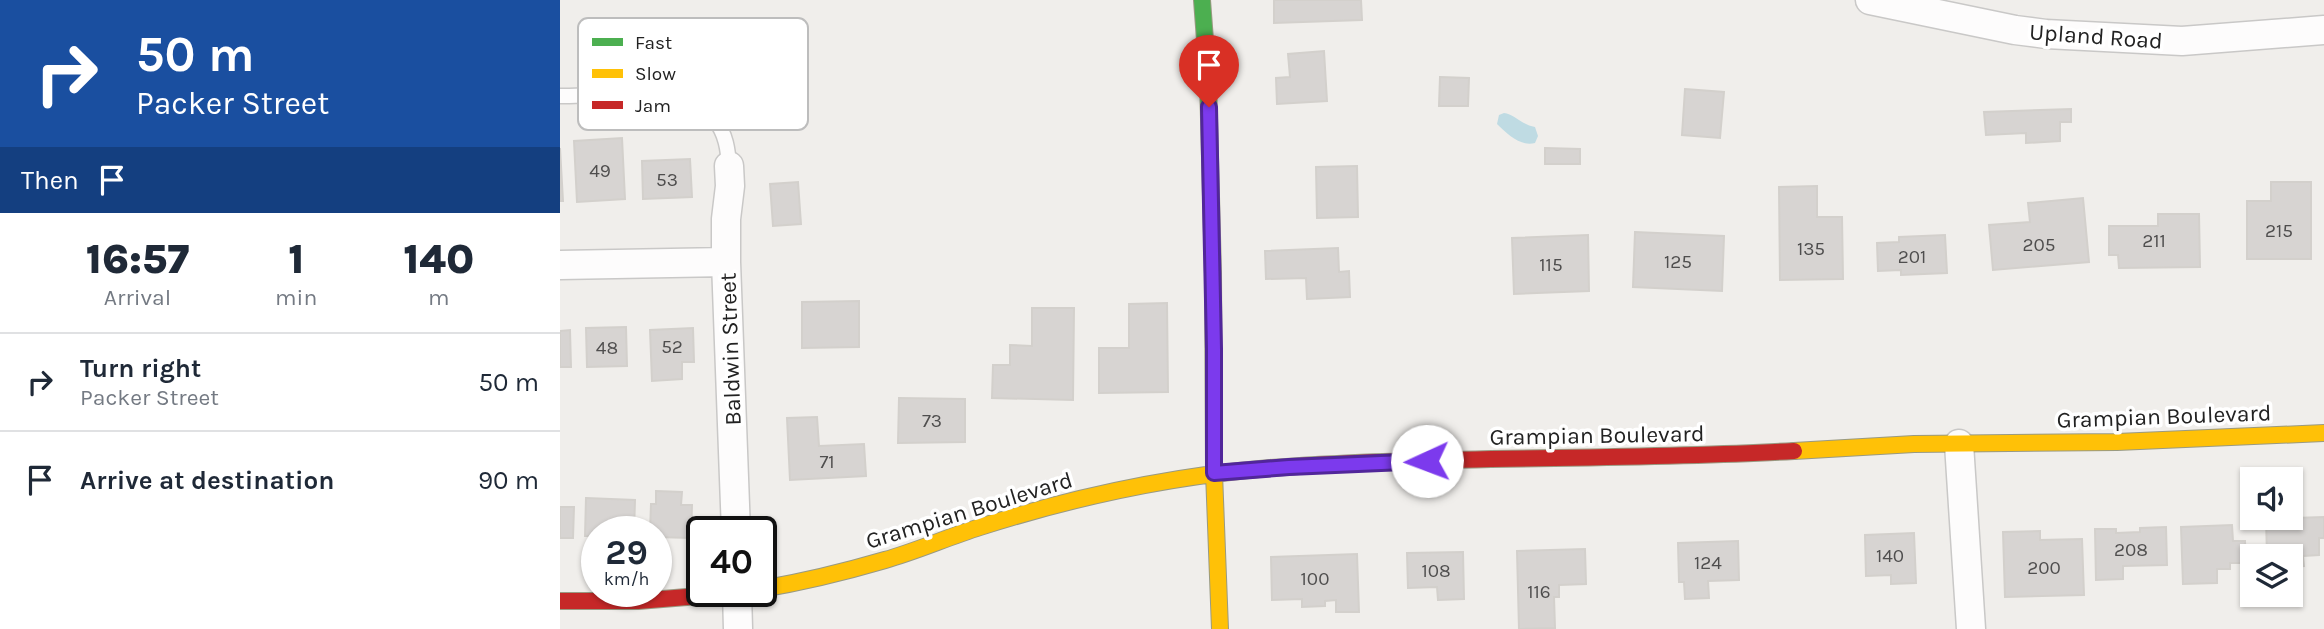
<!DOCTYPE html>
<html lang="en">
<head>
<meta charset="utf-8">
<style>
  body { margin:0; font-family:Karla,sans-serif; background:#f6f6f7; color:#1f2937; height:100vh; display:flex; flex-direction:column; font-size:26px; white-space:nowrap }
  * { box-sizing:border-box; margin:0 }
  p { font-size:23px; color:#747a83 }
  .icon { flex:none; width:38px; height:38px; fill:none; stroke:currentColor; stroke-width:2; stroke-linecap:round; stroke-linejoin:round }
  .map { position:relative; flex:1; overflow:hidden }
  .sheet { display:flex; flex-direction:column; background:#fff; width:560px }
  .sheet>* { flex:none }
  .banner { background:#1a4fa0; color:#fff; overflow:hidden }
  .tools { position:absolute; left:1680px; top:467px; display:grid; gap:14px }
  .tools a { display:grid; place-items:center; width:63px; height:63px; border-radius:0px; background:#fff; box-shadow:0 2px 5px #0004; font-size:35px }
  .speed { position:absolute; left:21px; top:516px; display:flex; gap:14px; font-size:35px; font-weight:700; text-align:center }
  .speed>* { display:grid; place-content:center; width:91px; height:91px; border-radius:50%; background:#fff; box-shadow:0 2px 5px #0004; line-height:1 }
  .speed small { font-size:18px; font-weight:400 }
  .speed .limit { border:4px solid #111; border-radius:10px; background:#fff; color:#111 }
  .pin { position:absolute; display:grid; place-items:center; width:60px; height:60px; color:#fff; margin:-72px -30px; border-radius:50% 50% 50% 0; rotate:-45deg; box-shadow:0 0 7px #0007 }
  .pin .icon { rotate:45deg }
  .me { position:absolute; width:77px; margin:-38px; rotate:268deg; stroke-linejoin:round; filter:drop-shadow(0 0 5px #0008) }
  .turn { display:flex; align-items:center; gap:24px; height:147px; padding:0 21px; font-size:32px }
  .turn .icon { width:91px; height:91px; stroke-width:2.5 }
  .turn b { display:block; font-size:49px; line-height:60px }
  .then { display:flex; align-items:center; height:66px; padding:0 21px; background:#0003; gap:14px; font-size:26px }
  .eta { display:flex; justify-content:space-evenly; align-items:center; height:119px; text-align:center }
  .eta b { font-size:42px; font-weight:800; line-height:49px }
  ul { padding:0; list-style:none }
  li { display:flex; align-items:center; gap:21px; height:98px; padding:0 21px; border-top:2px solid #e0e1e3 }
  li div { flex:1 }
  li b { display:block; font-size:26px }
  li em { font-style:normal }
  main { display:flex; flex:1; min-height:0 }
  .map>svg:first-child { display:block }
  .water { fill:#bfdbe3 }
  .building { fill:#d7d4d2; stroke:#d3d0cc; stroke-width:2 }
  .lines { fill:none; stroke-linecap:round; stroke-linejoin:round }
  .lane-casing { stroke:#c9c8c7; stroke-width:17 }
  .street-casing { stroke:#c9c8c7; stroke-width:31 }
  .fast-casing { stroke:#999a82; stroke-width:18 }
  .slow-casing { stroke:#999a82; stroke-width:18 }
  .jam-casing { stroke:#999a82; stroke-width:18 }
  .lane { stroke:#fdfcfc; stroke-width:14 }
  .street { stroke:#fdfcfc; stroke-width:28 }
  .fast { stroke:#4caf50; stroke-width:16 }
  .slow { stroke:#ffc107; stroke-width:16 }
  .jam { stroke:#c62828; stroke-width:16 }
  .route-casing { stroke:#51269a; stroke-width:18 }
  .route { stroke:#7c3aed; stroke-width:12 }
  .labels { text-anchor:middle; stroke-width:7; stroke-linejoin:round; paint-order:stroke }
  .number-label { font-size:19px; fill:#4f4e4e }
  .street-label { font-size:23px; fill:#222; stroke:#fff }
  .key { fill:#fff; stroke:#bdbdbd; stroke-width:2 }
  .key-label { font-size:19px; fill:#222 }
</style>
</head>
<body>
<main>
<section class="sheet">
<div class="banner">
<div class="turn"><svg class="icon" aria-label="right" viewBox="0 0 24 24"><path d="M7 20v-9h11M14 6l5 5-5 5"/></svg><div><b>50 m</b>Packer Street</div></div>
<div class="then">Then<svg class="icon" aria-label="arrive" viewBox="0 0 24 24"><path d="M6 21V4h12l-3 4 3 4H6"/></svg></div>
</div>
<div class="eta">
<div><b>16:57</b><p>Arrival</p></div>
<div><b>1</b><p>min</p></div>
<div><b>140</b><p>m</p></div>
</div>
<ul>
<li><svg class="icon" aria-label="right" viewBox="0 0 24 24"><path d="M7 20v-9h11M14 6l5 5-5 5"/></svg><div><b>Turn right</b><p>Packer Street</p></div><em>50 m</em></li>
<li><svg class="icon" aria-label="arrive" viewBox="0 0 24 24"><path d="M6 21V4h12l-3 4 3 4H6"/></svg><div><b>Arrive at destination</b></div><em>90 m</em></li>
</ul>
</section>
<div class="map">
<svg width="1764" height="629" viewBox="0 0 1764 629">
  <rect width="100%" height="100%" fill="#f0eeeb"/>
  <path class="water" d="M944,113c10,1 18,12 31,14l3,9 -3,7c-14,4 -28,-9 -38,-19l2,-9z"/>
  <path class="building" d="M714,0h87l1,20 -88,3z
    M764,51l3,50 -50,3 -1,-26 14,-1 -2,-23z
    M880,77l29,1 -1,28h-29z
    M1125,89l39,3 -4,46 -38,-3z
    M1511,109v13h-11v19l-34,2v-10l-40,2 -2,-23z
    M62,138l3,61 -48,3 -3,-61z
    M0,148l3,53h-3z
    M985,148l35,1v15h-35z
    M130,159l2,38 -49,2 -1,-38z
    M797,166l1,51 -41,1 -1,-51z
    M238,182l3,42 -28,2 -3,-42z
    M1711,182h40v77h-64v-58h24z
    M1257,186v31h25l1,62 -63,1 -1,-93z
    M1523,198l6,64 -96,8 -4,-45 41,-3 -2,-19z
    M1598,214h41l1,53 -81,1 -1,-13h-9v-29h49z
    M1075,232l89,4 -2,55 -89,-4z
    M1028,235l1,56 -75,3 -2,-56z
    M1385,235l2,38 -46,2v-5l-23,1 -1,-28 22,-1v-5z
    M778,248l1,24 10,-1 1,26 -43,2 -1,-21 -40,1 -1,-28z
    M299,301v46l-57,1v-46z
    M607,303l1,89 -69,1v-45h30v-44z
    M472,308h42l-1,92 -81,-2 1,-33h17v-20l22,1z
    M66,327l1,39 -40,1 -1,-39z
    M133,328l1,34h-12v17l-30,2 -2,-51z
    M10,330l1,37h-11v-36z
    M339,398l66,1v43l-67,1z
    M257,417l2,29 45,-2 2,32 -76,4 -3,-62z
    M96,491l26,1 -1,13h11l-1,33 -35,-1v-5h-6l1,-28h5z
    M26,498l49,2 -1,32h-37v4h-12z
    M0,507h14l-1,31h-13z
    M1764,517v21h-5v17l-16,1 1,10 -13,1v-11h-24l-1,-37z
    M1672,525l1,16h12l1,22h-16v6h-13v14l-34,1 -2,-57z
    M1606,527l1,38 -44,1v13l-27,1 -1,-51h21v4l24,-1v-4z
    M1480,531v9l42,-1 2,56 -79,2 -2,-65z
    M1354,533l2,50 -25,1v-9l-25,1 -1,-41z
    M1178,541l1,39 -31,1 1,17 -24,1 -1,-17h-5l-1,-39z
    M1025,549l1,35 -27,1v12h-5l1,31 -36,1 -2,-78z
    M903,552l1,47 -26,1 -1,-13 -29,1 -1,-35z
    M797,554l2,58h-23v-12l-11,1v5l-23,1v-8l-30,1 -1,-43z"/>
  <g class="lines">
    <g class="lane-casing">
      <path id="lane" d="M0,96c40,0 128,-10 155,24 11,14 13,30 14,46"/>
    </g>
    <g class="street-casing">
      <path id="street" d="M1310,0l145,30 31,4 136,7 142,-11
        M169,166l1,20 -4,33v43l10,270
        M0,265l166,-3
        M1399,444l12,185
        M177,592l1,37"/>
    </g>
    <g class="fast-casing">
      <path id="fast" d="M642,0l6,80 5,194"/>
    </g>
    <g class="slow-casing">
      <path id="slow" d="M653,274l1,199 6,156
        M1234,451l120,-7 203,-2 207,-9
        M201,589c42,-7 83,-17 124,-29 32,-9 63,-23 95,-33 94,-30 192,-51 290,-59"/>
    </g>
    <g class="jam-casing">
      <path id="jam" d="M710,468c174,-13 349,-7 524,-17
        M0,601h78l110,-9"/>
    </g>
    <use href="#lane" class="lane"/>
    <use href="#street" class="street"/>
    <use href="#fast" class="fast"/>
    <use href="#slow" class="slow"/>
    <use href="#jam" class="jam"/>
  </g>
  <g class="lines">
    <g class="route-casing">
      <path id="route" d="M649,107l5,242v124l75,-6 138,-6"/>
    </g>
    <use href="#route" class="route"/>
  </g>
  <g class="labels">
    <g class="number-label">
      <text x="40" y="177">49</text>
      <text x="107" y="186">53</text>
      <text x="1719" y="237">215</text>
      <text x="1594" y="247">211</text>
      <text x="1479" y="251">205</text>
      <text x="1251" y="255">135</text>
      <text x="1352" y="263">201</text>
      <text x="1118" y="268">125</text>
      <text x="991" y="271">115</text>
      <text x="112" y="353">52</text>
      <text x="47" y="354">48</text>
      <text x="372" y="427">73</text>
      <text x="267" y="468">71</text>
      <text x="1571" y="556">208</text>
      <text x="1330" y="562">140</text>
      <text x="1148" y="569">124</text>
      <text x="1484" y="574">200</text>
      <text x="876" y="577">108</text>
      <text x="755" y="585">100</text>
      <text x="979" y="598">116</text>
    </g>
    <g class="street-label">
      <text transform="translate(1536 36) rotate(4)" y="8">Upland Road</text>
      <text transform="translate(170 349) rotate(-92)" y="8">Baldwin Street</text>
      <text transform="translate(1604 416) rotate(-2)" y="8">Grampian Boulevard</text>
      <text transform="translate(1037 435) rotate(-1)" y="8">Grampian Boulevard</text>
      <text transform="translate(409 510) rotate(-17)" y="8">Grampian Boulevard</text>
    </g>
  </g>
  <rect x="18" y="18" width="230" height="112" rx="10" class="key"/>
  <rect x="32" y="38" width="31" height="8" fill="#4caf50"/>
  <rect x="32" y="69" width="31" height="9" fill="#ffc107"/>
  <rect x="32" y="101" width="31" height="8" fill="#c62828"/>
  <g class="key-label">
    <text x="75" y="49">Fast</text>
    <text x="75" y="80">Slow</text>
    <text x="75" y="112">Jam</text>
  </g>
</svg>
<div class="tools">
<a><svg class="icon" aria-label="sound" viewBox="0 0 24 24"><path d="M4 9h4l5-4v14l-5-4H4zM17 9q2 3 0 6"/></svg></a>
<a><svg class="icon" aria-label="layers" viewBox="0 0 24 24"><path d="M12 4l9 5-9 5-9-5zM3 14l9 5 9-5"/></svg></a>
</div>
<div class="speed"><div>29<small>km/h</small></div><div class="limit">40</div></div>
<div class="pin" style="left:649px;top:107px;background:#d93025"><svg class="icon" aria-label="arrive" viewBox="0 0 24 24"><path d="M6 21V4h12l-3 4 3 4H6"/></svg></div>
<svg class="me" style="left:867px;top:461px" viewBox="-20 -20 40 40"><circle r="19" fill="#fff"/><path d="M0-13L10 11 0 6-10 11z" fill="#7c3aed"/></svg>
</div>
</main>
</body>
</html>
